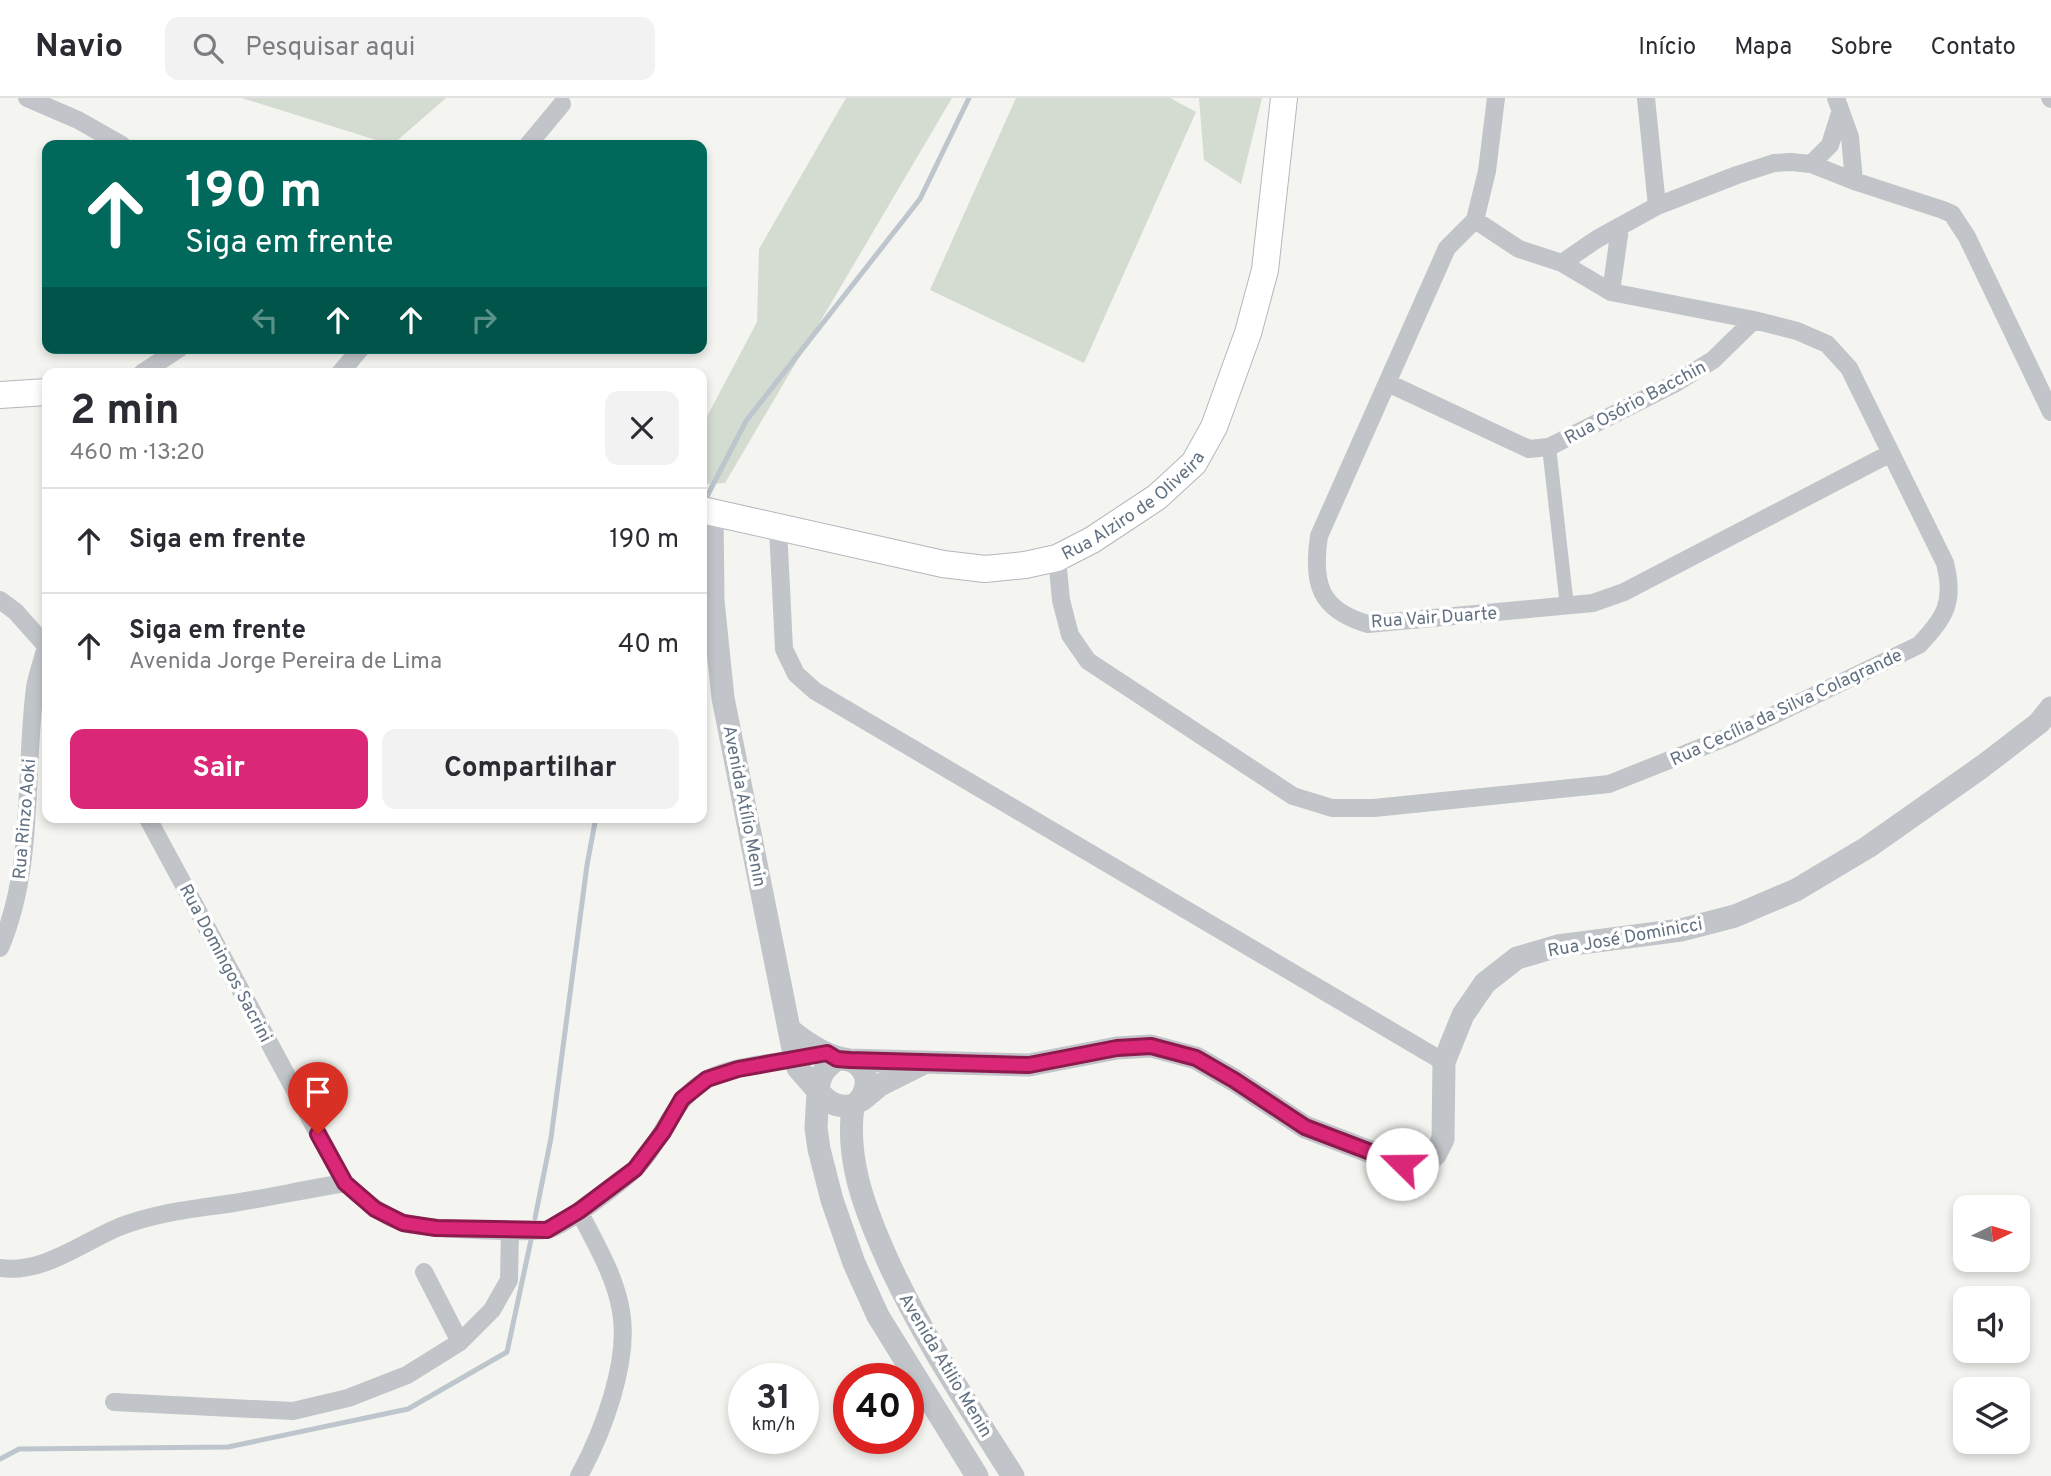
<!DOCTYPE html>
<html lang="pt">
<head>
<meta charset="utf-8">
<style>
  body { margin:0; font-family:Overpass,sans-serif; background:#f2f2f3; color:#2b2b33; height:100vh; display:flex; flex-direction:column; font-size:26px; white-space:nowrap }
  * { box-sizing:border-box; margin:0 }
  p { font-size:23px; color:#7c7c81 }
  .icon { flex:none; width:38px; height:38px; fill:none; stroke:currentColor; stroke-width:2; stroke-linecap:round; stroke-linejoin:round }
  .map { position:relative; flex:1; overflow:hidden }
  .side { position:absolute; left:42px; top:270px; width:665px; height:455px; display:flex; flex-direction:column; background:#fff; border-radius:14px; box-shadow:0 4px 10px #0003 }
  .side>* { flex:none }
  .hud { position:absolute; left:42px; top:42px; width:665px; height:214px; border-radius:14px; box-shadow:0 4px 10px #0003; background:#00695c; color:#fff; overflow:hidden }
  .needle { width:46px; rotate:85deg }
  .buttons { position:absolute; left:1953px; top:1097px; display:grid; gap:14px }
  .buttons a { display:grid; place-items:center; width:77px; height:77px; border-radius:14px; background:#fff; box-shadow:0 4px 10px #0003; font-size:35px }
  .speed { position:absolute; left:728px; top:1265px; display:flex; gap:14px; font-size:35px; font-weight:700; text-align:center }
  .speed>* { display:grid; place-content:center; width:91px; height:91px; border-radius:50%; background:#fff; box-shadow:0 4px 10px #0003; line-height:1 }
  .speed small { font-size:18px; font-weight:400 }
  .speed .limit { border:10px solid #d22; background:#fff; color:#111 }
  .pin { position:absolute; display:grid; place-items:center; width:60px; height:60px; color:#fff; margin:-72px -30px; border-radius:50% 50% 50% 0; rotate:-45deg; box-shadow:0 0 7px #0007 }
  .pin .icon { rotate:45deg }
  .me { position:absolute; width:77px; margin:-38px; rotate:292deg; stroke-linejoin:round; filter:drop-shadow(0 0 5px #0008) }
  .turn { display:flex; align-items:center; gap:24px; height:147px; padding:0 28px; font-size:32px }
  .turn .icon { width:91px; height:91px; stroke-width:2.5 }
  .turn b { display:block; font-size:49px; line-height:60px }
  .lanes { display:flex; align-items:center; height:66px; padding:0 28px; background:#0003; justify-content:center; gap:35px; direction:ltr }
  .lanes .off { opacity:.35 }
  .round { display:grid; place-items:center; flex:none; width:74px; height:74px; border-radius:14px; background:#f2f2f3 }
  .head { display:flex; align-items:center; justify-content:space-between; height:119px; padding:0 28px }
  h1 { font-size:42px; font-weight:700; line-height:52px }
  .primary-button { display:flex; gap:14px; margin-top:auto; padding:14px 28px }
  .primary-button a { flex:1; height:80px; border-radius:14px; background:#db2777; color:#fff; font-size:28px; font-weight:700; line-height:80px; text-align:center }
  .primary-button a+a { background:#f2f2f3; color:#2b2b33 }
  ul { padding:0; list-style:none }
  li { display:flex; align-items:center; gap:21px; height:105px; padding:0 28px; border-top:2px solid #e1e1e2 }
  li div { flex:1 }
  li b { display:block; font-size:26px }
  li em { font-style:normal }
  header { display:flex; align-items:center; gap:42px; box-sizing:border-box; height:98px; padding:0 35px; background:#fff; border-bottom:2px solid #e1e1e2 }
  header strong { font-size:33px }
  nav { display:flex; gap:38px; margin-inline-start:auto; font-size:24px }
  .search { width:490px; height:63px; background:#f2f2f3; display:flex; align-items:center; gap:18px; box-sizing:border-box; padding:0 24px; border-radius:14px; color:#7c7c81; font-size:26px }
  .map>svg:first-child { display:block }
  .green { fill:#d4dbd1 }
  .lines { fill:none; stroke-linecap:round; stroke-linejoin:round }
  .stream { stroke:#bcc6cc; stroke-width:5 }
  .secondary-casing { stroke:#b3b8bd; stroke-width:28 }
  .pedestrian { stroke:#c1c4c8; stroke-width:14 }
  .minor { stroke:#c1c4c8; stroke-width:18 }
  .tertiary { stroke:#c1c4c8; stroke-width:23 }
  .secondary { stroke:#fff; stroke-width:26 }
  .route-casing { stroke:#8e194d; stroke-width:18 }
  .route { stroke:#db2777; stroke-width:12 }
  .labels { text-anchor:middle; stroke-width:7; stroke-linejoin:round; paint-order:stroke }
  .street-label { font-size:18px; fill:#627182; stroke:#fff }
</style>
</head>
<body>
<header>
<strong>Navio</strong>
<div class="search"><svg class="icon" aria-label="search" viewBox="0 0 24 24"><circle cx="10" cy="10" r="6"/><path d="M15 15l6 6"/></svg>Pesquisar aqui</div>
<nav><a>Início</a><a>Mapa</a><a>Sobre</a><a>Contato</a></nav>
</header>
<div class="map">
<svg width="2051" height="1378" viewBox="0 0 2051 1378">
  <rect width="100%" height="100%" fill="#f4f4f0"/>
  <path class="green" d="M242,0h204l-54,47z
    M846,0h106l-227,385 -23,1v-58l55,-104 2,-73z
    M1016,0h154l26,14 -112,251 -154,-73z
    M1199,0h63l-21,86 -37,-24z"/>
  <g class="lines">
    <path class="stream" d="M703,406l43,-83 174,-222 49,-101
      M535,1120l16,-80 36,-273 9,-48
      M0,1361l19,-10 209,-2 180,-38 99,-57 24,-112"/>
    <g class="secondary-casing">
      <g id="secondary">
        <path d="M0,297l47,-3"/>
        <path id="s1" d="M702,412l241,54 42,5 40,-4 32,-7 35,-18 65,-43 37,-34 20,-36 34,-94 17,-63 19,-172"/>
      </g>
    </g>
    <path class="pedestrian" d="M1549,349l18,159"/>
    <path class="minor" d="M27,0l51,22 44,25
      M1496,0l-9,73 -12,49 -28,28 -128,288c-7,47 0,74 49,88l225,-21 31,-11 267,-139
      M1646,0l11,108
      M1836,0l14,39 4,44
      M2050,0l1,1
      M528,47l34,-41
      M1811,66l19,-19 10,-32
      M1562,165l35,-24 60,-33 80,-31 37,-12 17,-1 20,2 43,17 89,29 9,4 15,23 84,175
      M1611,194l9,-64
      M142,275l38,-25
      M340,275l21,-25
      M1388,285l141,66 20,-2 125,-63 39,-24 41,-40
      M778,430l6,121 12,25 19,17 629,371
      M1057,460l4,42 9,35 18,26 205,135 39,12h42l235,-24 121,-48 189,-91c26,-27 36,-43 26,-82l-96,-195 -22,-24 -30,-13 -43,-11 -143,-28 -49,-29 -43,-14 -44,-29
      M0,502l16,12 31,35
      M147,719l198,366c17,15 34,31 56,39 19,7 130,12 149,7 19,-6 68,-44 83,-58 29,-27 38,-71 73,-91 26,-15 70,-17 99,-23
      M0,850c35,-82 24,-174 35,-260 2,-14 8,-28 11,-42
      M579,1113c16,32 36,64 42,100 9,50 -18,121 -42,165
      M0,1170c43,6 81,-25 119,-41 39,-15 75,-18 115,-24 37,-6 74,-14 111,-20
      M424,1174l36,70
      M114,1304l179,9 55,-13 59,-23 53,-33 32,-32 17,-30 1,-50"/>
    <path class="tertiary" d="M712,413l1,90 10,97 72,361 3,9 20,23 -2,37 3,21 13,51 22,63 24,53 99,160
      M790,932c17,14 38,28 60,30l179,5 88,-17 34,-2 45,12 38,22 71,47 97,37 20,1 13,-10 8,-16 1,-77 19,-47 22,-32 32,-25 41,-12 123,-16 54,-14 61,-26 72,-43 115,-81 56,-43 12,-15
      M837,961c-13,10 -18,16 -19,32 11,13 19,16 35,15
      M850,962c22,9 20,34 3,46 -7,52 10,98 30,144 35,80 83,152 130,226
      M862,1002l18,-15 42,-21"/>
    <use href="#secondary" class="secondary"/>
  </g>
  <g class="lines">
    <g class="route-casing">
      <path id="route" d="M318,1036l27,49 30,26 28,14 33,5 111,2 32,-19 56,-42 28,-37 19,-33 25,-20 31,-10 89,-16 10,6 13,1 179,5 88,-17 34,-2 45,12 38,22 71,47 97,37"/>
    </g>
    <use href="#route" class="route"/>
  </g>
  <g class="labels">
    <g class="street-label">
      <text transform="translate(1635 304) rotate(-28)" y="6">Rua Osório Bacchin</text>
      <text dy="6" stroke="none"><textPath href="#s1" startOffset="455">Rua Alziro de Oliveira</textPath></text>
      <text transform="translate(1434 519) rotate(-4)" y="6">Rua Vair Duarte</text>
      <text transform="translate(1786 609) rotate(-25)" y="6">Rua Cecília da Silva Colagrande</text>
      <text transform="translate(745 708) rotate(79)" y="6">Avenida Atílio Menin</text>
      <text transform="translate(24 721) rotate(-85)" y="6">Rua Rinzo Aoki</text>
      <text transform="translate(1625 839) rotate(-10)" y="6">Rua José Dominicci</text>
      <text transform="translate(226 865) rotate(62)" y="6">Rua Domingos Sacrini</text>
      <text transform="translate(946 1267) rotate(59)" y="6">Avenida Atilio Menin</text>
    </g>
  </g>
</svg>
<div class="buttons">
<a><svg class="needle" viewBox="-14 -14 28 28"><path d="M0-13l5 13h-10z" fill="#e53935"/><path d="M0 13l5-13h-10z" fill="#7c7c81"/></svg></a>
<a><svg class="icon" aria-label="sound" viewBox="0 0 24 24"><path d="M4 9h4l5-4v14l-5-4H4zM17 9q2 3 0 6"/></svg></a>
<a><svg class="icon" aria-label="layers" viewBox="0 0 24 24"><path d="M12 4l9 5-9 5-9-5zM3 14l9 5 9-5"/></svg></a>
</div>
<div class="speed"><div>31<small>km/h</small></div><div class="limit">40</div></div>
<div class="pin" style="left:318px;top:1036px;background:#d93025"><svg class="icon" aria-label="arrive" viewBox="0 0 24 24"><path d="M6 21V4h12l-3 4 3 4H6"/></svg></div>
<svg class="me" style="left:1402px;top:1066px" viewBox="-20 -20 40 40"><circle r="19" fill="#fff"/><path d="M0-13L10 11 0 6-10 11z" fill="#db2777"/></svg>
<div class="hud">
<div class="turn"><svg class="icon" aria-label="ahead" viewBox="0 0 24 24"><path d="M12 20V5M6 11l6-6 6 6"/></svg><div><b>190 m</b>Siga em frente</div></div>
<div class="lanes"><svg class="icon off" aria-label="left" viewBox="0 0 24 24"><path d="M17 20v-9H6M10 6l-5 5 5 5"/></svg><svg class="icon" aria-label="ahead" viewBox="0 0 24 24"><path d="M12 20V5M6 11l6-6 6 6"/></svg><svg class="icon" aria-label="ahead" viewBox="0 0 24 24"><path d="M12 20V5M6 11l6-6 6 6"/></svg><svg class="icon off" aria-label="right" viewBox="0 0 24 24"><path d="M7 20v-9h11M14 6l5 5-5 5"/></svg></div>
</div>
<section class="side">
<div class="head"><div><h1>2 min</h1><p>460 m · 13:20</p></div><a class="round"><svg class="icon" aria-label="close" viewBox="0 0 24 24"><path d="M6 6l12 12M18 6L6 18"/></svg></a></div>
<ul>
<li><svg class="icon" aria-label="ahead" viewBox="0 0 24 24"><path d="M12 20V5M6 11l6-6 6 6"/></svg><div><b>Siga em frente</b></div><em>190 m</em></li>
<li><svg class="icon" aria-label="ahead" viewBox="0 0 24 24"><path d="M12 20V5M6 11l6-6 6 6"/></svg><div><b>Siga em frente</b><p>Avenida Jorge Pereira de Lima</p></div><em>40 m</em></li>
</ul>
<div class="primary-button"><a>Sair</a><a>Compartilhar</a></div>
</section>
</div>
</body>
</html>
